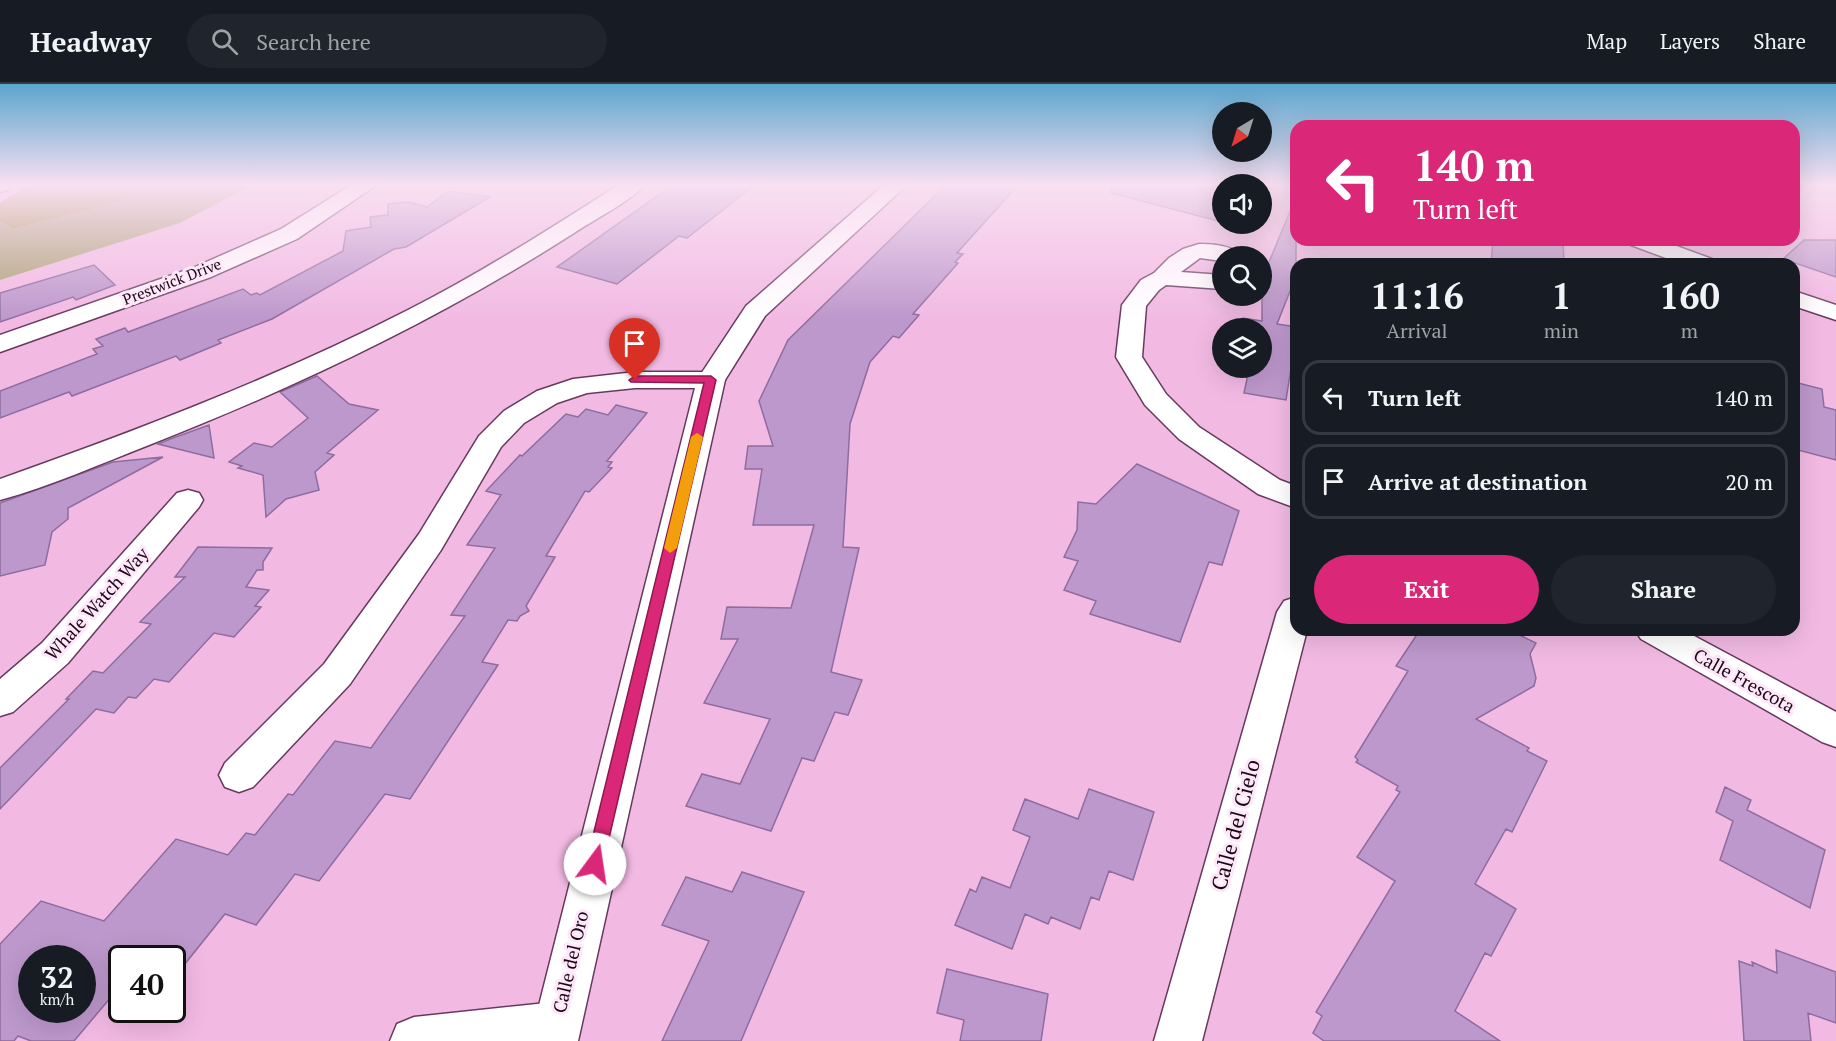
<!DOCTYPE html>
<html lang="en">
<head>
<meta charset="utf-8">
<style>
  body { margin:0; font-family:"PT Serif",serif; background:#20242c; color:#f1f3f6; height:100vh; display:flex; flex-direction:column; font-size:22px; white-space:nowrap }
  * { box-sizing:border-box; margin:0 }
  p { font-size:20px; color:#9ea1a6 }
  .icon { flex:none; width:33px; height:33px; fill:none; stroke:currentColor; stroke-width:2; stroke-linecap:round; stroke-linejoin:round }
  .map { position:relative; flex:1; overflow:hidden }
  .drawer { position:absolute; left:1290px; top:174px; width:510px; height:378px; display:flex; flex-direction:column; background:#171b24; border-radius:18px; box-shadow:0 6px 24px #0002 }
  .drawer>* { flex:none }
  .guide { position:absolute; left:1290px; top:36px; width:510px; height:126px; border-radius:18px; box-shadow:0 6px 24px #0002; background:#db2777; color:#fff; overflow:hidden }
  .needle { width:39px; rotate:218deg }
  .fabs { position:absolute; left:1212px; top:18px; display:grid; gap:12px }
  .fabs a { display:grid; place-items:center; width:60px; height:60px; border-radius:50%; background:#171b24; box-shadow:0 6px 24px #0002; font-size:30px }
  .speed { position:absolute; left:18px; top:861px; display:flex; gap:12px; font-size:30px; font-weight:700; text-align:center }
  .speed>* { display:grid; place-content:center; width:78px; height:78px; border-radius:50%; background:#171b24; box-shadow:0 6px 24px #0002; line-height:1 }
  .speed small { font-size:15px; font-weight:400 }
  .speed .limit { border:3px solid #111; border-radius:9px; background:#fff; color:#111 }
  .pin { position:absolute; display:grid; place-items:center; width:51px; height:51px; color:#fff; margin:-62px -26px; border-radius:50% 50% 50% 0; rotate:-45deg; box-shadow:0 0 6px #0007 }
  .pin .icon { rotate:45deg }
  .me { position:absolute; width:66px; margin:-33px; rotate:14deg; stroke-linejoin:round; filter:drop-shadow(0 0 4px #0008) }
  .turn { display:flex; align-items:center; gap:21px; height:126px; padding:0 24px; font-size:27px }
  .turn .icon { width:78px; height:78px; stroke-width:2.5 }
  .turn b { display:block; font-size:42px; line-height:51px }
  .eta { display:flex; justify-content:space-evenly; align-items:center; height:102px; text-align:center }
  .eta b { font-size:36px; font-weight:800; line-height:42px }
  .action { display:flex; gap:12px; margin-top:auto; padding:12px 24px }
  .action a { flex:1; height:69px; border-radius:36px; background:#db2777; color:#fff; font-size:24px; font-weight:800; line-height:69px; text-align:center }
  .action a+a { background:#20242c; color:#f1f3f6 }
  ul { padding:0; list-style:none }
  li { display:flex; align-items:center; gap:18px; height:75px; margin:0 12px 9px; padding:0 12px; border:3px solid #363941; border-radius:18px }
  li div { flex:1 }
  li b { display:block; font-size:22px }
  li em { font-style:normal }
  header { display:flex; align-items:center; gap:36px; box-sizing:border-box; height:84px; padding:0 30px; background:#171b24; border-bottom:2px solid #363941 }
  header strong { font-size:28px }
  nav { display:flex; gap:33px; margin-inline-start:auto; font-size:21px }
  .search { width:420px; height:54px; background:#20242c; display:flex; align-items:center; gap:15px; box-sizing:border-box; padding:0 21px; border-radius:33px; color:#9ea1a6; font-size:22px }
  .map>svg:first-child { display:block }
  .green { fill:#aa9f73 }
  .forest { fill:#a5934b }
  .building { fill:#bd98cc; stroke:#8f6c9e; stroke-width:1.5; fill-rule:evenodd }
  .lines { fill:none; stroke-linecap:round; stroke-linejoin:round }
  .street-casing { stroke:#67395d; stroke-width:3 }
  .secondary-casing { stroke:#67395d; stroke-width:3 }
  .primary-casing { stroke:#67395d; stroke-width:3 }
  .street { fill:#fff; fill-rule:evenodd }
  .secondary { fill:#fff; fill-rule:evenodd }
  .primary { fill:#fff; fill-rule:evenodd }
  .route { fill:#db2777; stroke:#8e194d; stroke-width:1.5 }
  .slow { fill:#f59e0b }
  .labels { text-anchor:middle; stroke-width:6; stroke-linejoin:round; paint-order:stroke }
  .far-street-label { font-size:15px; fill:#1a0716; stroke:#fee7f8 }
  .street-label { font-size:18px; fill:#1a0716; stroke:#fee7f8 }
  .near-street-label { font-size:21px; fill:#1a0716; stroke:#fee7f8 }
</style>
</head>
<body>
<header>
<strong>Headway</strong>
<div class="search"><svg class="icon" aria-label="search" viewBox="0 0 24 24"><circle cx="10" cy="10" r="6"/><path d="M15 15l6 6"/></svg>Search here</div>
<nav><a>Map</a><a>Layers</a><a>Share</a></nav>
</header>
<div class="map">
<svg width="1836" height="957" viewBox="0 0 1836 957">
  <rect width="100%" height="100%" fill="#f2bae3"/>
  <path class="green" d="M153,100h101l-74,39 -180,57v-58l13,7 104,-26z"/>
  <path class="forest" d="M29,100h124l-36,19 -104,26 -13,-7v-19z"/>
  <path class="building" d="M674,100h82l-69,54 -8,-2 -62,48 -60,-17z
    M947,100h72l-62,69 6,1 -8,8 3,1 -45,51 6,1 -20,23 -6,-2 -23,26 -20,62 -7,123 16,1 -28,124 31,8 -14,35 -13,-3 -21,49 -12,-3 -31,73 -85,-25 16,-32 38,10 30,-65 -66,-16 34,-64h-17l6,-32 64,1 23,-83h-61l9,-56h-17l3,-23h25l-14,-45 29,-61z
    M1112,100h117h-7v38l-111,-29z
    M448,107l42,6 -84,50 -12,2 -122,70 -54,21 3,3 -41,17 -4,-4 -104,40 -3,-4 -69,26v-27l97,-37 -4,-5 10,-3 -7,-7 29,-11 3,4 115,-43 8,6 6,-2 3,2 83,-44 3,-20 25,-4 -1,-10 18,-2v-11l20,-2 19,5z
    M1296,113v79l-19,48 19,3v29h-3l-7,44 -42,-7 3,-14 -4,-11h19v-40h-21l2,-10 19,3v-42z
    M1493,156h70l1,24h-73z
    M1804,156h32v37l-53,-18z
    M94,181l21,20 -39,15 -3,-3 -73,25v-29z
    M317,292l32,28 29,6 -51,43 7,2 -19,17 4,18 -33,9 -20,18 -3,-42 -25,-7 4,-2 -13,-4 25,-19 18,4 36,-29 -28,-26z
    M1794,298l28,7 2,18 12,3v50l-42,-11z
    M616,321l31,8 -40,48 5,1 -4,5 4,1 -23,24 -4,-1 -39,65 9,1 -29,49 3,5 -9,5 -3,5 -9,-1 -26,42 16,3 -88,134 -25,-5 -66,87 -24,-7 -39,51 -31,-11 -53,66v-22h-50v26l-48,57h-43l-13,-5 -4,5h-14v-97l41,-43 63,20 72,-82 52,16 18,-22 9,2 33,-41 5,1 42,-54 36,7 94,-132 -14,-1 44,-67 -28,-3 34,-50 -15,-4 34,-36 2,1 44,-42 12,3 8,-8 22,6zM32,874h50v52h-50z
    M209,341l5,33 -56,-14 15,-6z
    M163,373l-95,51v11l-16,13 -7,33 -45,11v-73l113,-41z
    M1137,380l102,47 -17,54 -13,-3 -29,80 -90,-28 6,-13 -32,-11 14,-29 -14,-4 13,-27 1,-28 18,2z
    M198,463l74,1 -9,14v8h-6l-11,17 23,3 -14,16 6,1 -27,30 -20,-4 -45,49 -15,-3 -18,19 -8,-1 -14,16 -18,-4 -96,100v-41l69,-69h-3l27,-28 10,2 48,-49 -11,-2 45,-45h-10z
    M1420,546h89l27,13 -6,11 6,24 -2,8 -58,33 53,29 -2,3 20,10 -35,71 -6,-3 -31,55 41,25 -25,47 -6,-3 -30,58 45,30h-176l-11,-8 9,-17 -6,-4 79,-131 -38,-24 43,-65 -4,-2 2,-4 -42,-24 2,-2 -3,-3 53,-86 -12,-5z
    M1725,703l26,13 -4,10 78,40 -15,58 -90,-48 13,-39 -17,-9z
    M1089,705l65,23 -21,68 -24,-9 -10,29 -8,-3 -11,32 -29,-12 -3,7 -23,-10 -13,35 -57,-24 15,-36 6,3 6,-15 28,11 20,-51 -17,-7 12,-31 53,20z
    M742,788l62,20 -63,149h-79l47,-100 -47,-16 24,-48 46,15z
    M1776,866l60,22v51l-28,-10 3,28h-67l-5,-80 14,5 -1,-4 25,11z
    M947,885l101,25 -7,47h-81l4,-21 -27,-7z"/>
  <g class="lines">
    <g class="street-casing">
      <path id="street" d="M620,100h25c-9,14 -55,38 -71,49 -134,86 -277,154 -425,212 -49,19 -98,41 -149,55v-21c139,-49 277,-102 408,-169 73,-37 143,-82 212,-126z
        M1628,156h32l52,19 4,5h-34l-51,-19z
        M1199,160c12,0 34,1 42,12h-19v5l-22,-3 -19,14 41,3v14l-56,-4 -7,5 -13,16 -4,51 24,37 33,33 81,53 16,6v22l-38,-14 -79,-55 -34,-34 -29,-48 6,-52 19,-25 13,-7 15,-15 14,-9z
        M1794,207l42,14v15l-42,-14z
        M635,288h76l10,2 4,6 -4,6 -10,2h-76l-48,5 -30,10 -33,20 -23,24 -60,103 -91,134 -97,103 -14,5 -14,-5 -6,-12 6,-12 99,-99 95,-130 60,-98 25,-25 33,-20 36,-12z
        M188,406l11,3 4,7 -4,7 -131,156 -55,49 -13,4v-37l42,-36 135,-150z
        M1296,513v33h11l-105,411h-48l123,-429 7,-11z
        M1635,546h48l153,82v35l-14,-5 -181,-103z
        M556,918l17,7 7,17 -6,15h-184l7,-17 17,-7z"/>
    </g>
    <g class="secondary-casing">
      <path id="secondary" d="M353,100h25l-81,55 -86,38 -211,75v-17l195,-68 86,-38z
        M885,100h23l-143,132 -40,64 -147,661h-48l167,-661 49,-74z"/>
    </g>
    <g class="primary-casing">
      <path id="primary" d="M0,100h12l-5,6 -7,2z"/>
    </g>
    <use href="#street" class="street"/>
    <use href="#secondary" class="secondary"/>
    <use href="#primary" class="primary"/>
  </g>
  <linearGradient id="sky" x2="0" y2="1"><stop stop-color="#5ba5cd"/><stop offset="0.43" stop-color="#f9e0f2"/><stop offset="1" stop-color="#f9e0f2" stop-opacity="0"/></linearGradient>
  <rect width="1836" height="234" fill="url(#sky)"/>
  <path class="route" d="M635,292h76l5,4 -113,484 -2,6 -6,3 -7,-3 -2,-6 118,-481 -73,-1 -2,-2z"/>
  <path class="slow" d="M697,349l6,4 -26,111 -7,5 -6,-5 27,-111z"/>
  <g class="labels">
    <g class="far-street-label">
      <text transform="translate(172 198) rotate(-21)" y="5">Prestwick Drive</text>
    </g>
    <g class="street-label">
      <text transform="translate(97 520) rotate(-48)" y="6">Whale Watch Way</text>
      <text transform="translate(1744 597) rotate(29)" y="6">Calle Frescota</text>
      <text transform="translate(571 878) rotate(-77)" y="6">Calle del Oro</text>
    </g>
    <g class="near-street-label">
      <text transform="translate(1236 741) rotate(-75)" y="7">Calle del Cielo</text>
    </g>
  </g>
</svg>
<div class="fabs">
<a><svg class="needle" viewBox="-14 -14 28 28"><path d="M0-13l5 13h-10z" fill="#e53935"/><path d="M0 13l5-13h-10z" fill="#9ea1a6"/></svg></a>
<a><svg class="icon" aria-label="sound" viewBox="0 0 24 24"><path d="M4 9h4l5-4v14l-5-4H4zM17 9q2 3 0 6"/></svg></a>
<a><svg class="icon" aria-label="search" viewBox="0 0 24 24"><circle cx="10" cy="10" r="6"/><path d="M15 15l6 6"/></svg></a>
<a><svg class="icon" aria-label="layers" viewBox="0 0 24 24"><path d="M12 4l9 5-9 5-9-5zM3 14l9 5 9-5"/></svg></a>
</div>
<div class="speed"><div>32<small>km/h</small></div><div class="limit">40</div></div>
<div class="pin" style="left:635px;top:296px;background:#d93025"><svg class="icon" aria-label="arrive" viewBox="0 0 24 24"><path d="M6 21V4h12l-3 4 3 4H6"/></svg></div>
<svg class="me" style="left:595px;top:780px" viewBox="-20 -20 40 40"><circle r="19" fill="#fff"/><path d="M0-13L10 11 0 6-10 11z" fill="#db2777"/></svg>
<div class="guide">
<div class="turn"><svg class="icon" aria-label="left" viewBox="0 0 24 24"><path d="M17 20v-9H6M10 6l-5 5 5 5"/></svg><div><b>140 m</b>Turn left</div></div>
</div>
<section class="drawer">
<div class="eta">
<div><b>11:16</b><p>Arrival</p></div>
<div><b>1</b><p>min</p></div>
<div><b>160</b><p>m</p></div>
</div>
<ul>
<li><svg class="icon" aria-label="left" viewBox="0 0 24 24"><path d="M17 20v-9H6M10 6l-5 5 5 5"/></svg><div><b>Turn left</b></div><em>140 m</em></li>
<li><svg class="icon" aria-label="arrive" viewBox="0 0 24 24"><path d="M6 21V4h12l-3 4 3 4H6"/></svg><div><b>Arrive at destination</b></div><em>20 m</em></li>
</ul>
<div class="action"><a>Exit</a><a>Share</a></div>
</section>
</div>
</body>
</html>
